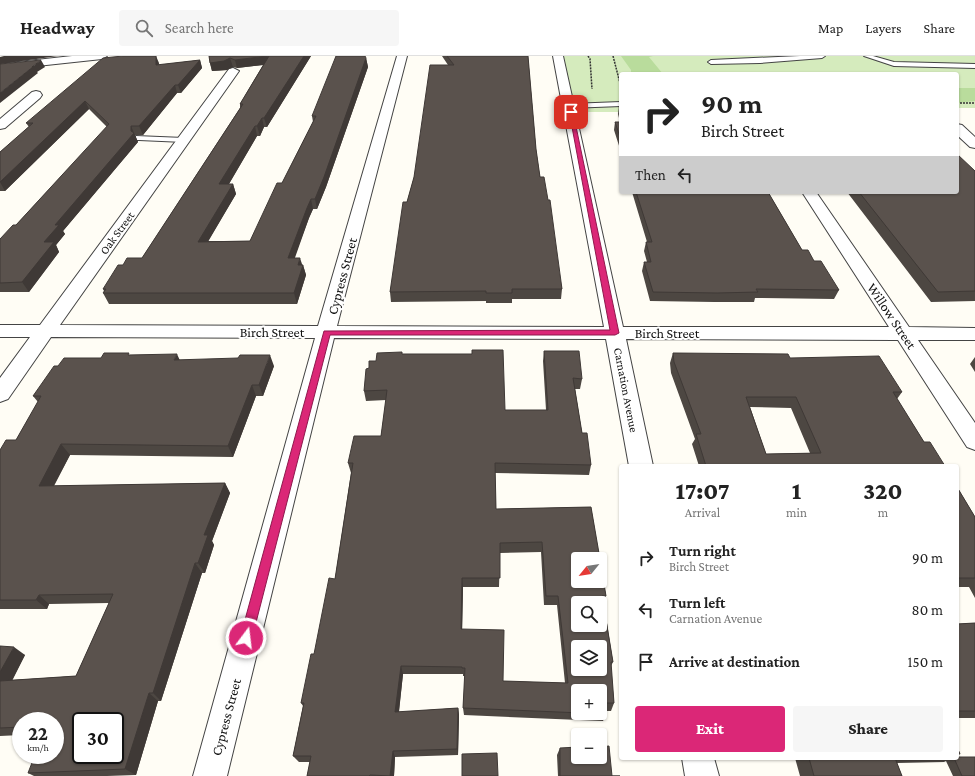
<!DOCTYPE html>
<html lang="en">
<head>
<meta charset="utf-8">
<style>
  body { margin:0; font-family:"Crimson Pro",serif; background:#f6f6f6; color:#222; height:100vh; display:flex; flex-direction:column; font-size:15px; white-space:nowrap }
  * { box-sizing:border-box; margin:0 }
  p { font-size:13px; color:#767676 }
  .icon { flex:none; width:22px; height:22px; fill:none; stroke:currentColor; stroke-width:2; stroke-linecap:round; stroke-linejoin:round }
  .map { position:relative; flex:1; overflow:hidden }
  .panel { position:absolute; left:619px; top:408px; width:340px; height:296px; display:flex; flex-direction:column; background:#fff; border-radius:4px; box-shadow:0 1px 3px #0004 }
  .panel>* { flex:none }
  .top-card { position:absolute; left:619px; top:16px; width:340px; height:122px; border-radius:4px; box-shadow:0 1px 3px #0004; background:#fff; color:#222; overflow:hidden }
  .needle { width:26px; rotate:240deg }
  .buttons { position:absolute; left:571px; top:496px; display:grid; gap:8px }
  .buttons a { display:grid; place-items:center; width:36px; height:36px; border-radius:4px; background:#fff; box-shadow:0 1px 3px #0004; font-size:20px }
  .speed { position:absolute; left:12px; top:656px; display:flex; gap:8px; font-size:20px; font-weight:700; text-align:center }
  .speed>* { display:grid; place-content:center; width:52px; height:52px; border-radius:50%; background:#fff; box-shadow:0 1px 3px #0004; line-height:1 }
  .speed small { font-size:10px; font-weight:400 }
  .speed .limit { border:2px solid #111; border-radius:6px; background:#fff; color:#111 }
  .pin { position:absolute; display:grid; place-items:center; width:34px; height:34px; color:#fff; margin:-17px; border-radius:8px; box-shadow:0 2px 6px #0006 }
  .me { position:absolute; width:44px; margin:-22px; rotate:15deg; stroke-linejoin:round; filter:drop-shadow(0 0 3px #0008) }
  .turn { display:flex; align-items:center; gap:14px; height:84px; padding:0 16px; font-size:18px }
  .turn .icon { width:52px; height:52px; stroke-width:2.5 }
  .turn b { display:block; font-size:28px; line-height:34px }
  .then { display:flex; align-items:center; height:38px; padding:0 16px; background:#0003; gap:8px; font-size:15px }
  .eta { display:flex; justify-content:space-evenly; align-items:center; height:68px; text-align:center }
  .eta b { font-size:24px; font-weight:800; line-height:28px }
  .button { display:flex; gap:8px; margin-top:auto; padding:8px 16px }
  .button a { flex:1; height:46px; border-radius:4px; background:#db2777; color:#fff; font-size:16px; font-weight:800; line-height:46px; text-align:center }
  .button a+a { background:#f6f6f6; color:#222 }
  ul { padding:0; list-style:none }
  li { display:flex; align-items:center; gap:12px; height:52px; padding:0 16px }
  li div { flex:1 }
  li b { display:block; font-size:15px }
  li em { font-style:normal }
  header { display:flex; align-items:center; gap:24px; box-sizing:border-box; height:56px; padding:0 20px; background:#fff; border-bottom:1px solid #e0e0e0 }
  header strong { font-size:19px }
  nav { display:flex; gap:22px; margin-inline-start:auto; font-size:14px }
  .search { width:280px; height:36px; background:#f6f6f6; display:flex; align-items:center; gap:10px; box-sizing:border-box; padding:0 14px; border-radius:4px; color:#767676; font-size:15px }
  .map>svg:first-child { display:block }
  .green { fill:#d5ebbd }
  .forest { fill:#b9dc9c }
  .lines { fill:none; stroke-linecap:round; stroke-linejoin:round }
  .service-casing { stroke:#444; stroke-width:2 }
  .minor-casing { stroke:#444; stroke-width:2 }
  .path { stroke:#333; stroke-width:1.5; stroke-dasharray:2 1; stroke-linecap:butt }
  .service { fill:#fff; fill-rule:evenodd }
  .minor { fill:#fff; fill-rule:evenodd }
  .wall { fill:#4d4742; fill-rule:evenodd }
  .shaded-wall { fill:#3f3936 }
  .building { fill:#5a524d; stroke:#3f3936; fill-rule:evenodd }
  .route { fill:#db2777; stroke:#8e194d }
  .labels { text-anchor:middle; stroke-width:4; stroke-linejoin:round; paint-order:stroke }
  .far-street-label { font-size:12px; fill:#111; stroke:#fff }
  .street-label { font-size:14px; fill:#111; stroke:#fff }
</style>
</head>
<body>
<header>
<strong>Headway</strong>
<div class="search"><svg class="icon" aria-label="search" viewBox="0 0 24 24"><circle cx="10" cy="10" r="6"/><path d="M15 15l6 6"/></svg>Search here</div>
<nav><a>Map</a><a>Layers</a><a>Share</a></nav>
</header>
<div class="map">
<svg width="975" height="720" viewBox="0 0 975 720">
  <rect width="100%" height="100%" fill="#fffdf5"/>
  <path class="green" d="M558,0h417v52h-18v-34h-336v38h-50z"/>
  <path class="forest" d="M621,0h32l-4,1 14,17h-32v-4z
    M957,32h18v13l-18,2z"/>
  <g class="lines">
    <g class="service-casing">
      <path id="service" d="M800,0h25l-3,2 -62,5 -49,1 -3,-2 3,-2z
        M864,0h9l21,6 81,2v4l-81,-2z
        M621,46v4l-52,2 -3,-2 3,-2z
        M136,80l48,2 4,2 -4,2 -45,-2h-3z"/>
    </g>
    <g class="minor-casing">
      <path id="minor" d="M72,0h35l-5,3 -102,11v-6z
        M397,0h10l-70,270 267,1 -51,-271h10l60,271h266l-87,-135h14l93,135 66,1v12h-57l57,83v27l-8,-3 -69,-107 -272,-1 27,127h-24l-23,-127 -272,-1 -107,438h-34l122,-438 -264,-1 -43,62 -8,3v-24l30,-41h-30v-12h40l189,-256 4,-1 6,3 -179,254 258,1z
        M36,35l4,1 2,3 -2,3 -35,30 -5,1v-10l32,-27z
        M957,68l5,1 13,12v11l-5,-1 -13,-12z
        M682,702h32l5,18h-34z"/>
    </g>
    <path class="path" d="M588,0l2,3 2,30
      M613,0l8,31
      M957,47h18"/>
    <use href="#service" class="service"/>
    <use href="#minor" class="minor"/>
  </g>
  <path class="wall" d="M209,0h102l-44,71h-3l-4,9h-3l-28,48h4l3,10 -28,47h42l32,-58 31,-61 -1,-6 54,-58 2,9 -42,120 -9,22h-4l-4,9 -15,40 8,7h1l3,10 -9,29h-188l-6,-11 1,-2 -1,-2 20,-24 19,-7 98,-150v-4l23,-39 -26,3 -4,-1 -6,3 -15,1 -2,-8z
    M442,0h86l8,93 4,28 22,112 -1,10h-49v4h-26v-2l-95,1 -1,-10 17,-90 7,-25 34,-112z
    M200,4l2,8 -21,25h-4l-34,42h-8l3,7 -75,89 2,3 -9,11 3,7 -30,40h-29v-53l16,-14 91,-98 -18,-18 -84,82h-5v-39l29,-25 -3,-4 133,-60 -1,2z
    M619,50h2v46l-7,-22 1,-8h5l-2,-8z
    M975,115v130l-44,1 -84,-110h110z
    M632,136h136l34,58 12,11 25,29 -5,9 -79,-1 -1,4h-40l-64,-1 -8,-30 2,-9h3l-3,-11 2,-9h1z
    M544,295l38,28 -2,10h-5l7,44 9,32 -2,10 -94,-2 1,36 95,-2 15,89 -2,8 9,58 -2,4 3,37 -3,8h-5v3l-3,7 -139,-6 -1,-7 2,-32h-2v-2h-60l-4,38 59,-4 1,7 -1,40 -63,2 -1,19h-87l3,-14h-11l-6,-6 10,-50 -2,-3 34,-124 16,-106 -3,-10 33,-27 5,-36 -20,1 -2,-10 5,-23 7,-7 26,-7 103,56h41l-3,-49zM541,496l3,53h13l8,78 -62,-2 -41,-52 1,-42h36l1,-34z
    M673,297l117,5 112,34 -5,7 27,43 21,24h-246l-7,-22 3,-5 -24,-66 -1,-10zM750,351l41,1 19,45 -44,1z
    M131,299l49,5 94,6 -11,30h-7l-23,61 -163,-2 -16,31 171,-3 5,10 -18,48 2,4 -9,28h-3l-41,128h-3l-22,74 -29,1h-73l-6,-3 27,-52h-34v14l-21,1v-90l25,9 -13,25 64,-4 33,-73 -60,1 -2,5h-47v-159l16,-10 22,-38 -5,-6 25,-30 43,-8z
    M975,301v15l-5,-8z
    M957,431l18,30v81l-6,-11h-12z
    M975,567v95h-18v-94z
    M560,692l52,28h8h-62l-1,-21z
    M795,702h162l18,18h-22l-7,-15 -2,1 -47,1 5,13h-102z"/>
  <path class="shaded-wall" d="M4,0h54l-58,8v-7z
    M156,0l3,7 -1,10 -2,-8z
    M269,0l2,8 -34,4 -2,-8z
    M304,0h7l-44,71 -3,-9z
    M230,2l3,9 -6,3 -15,1 -2,-8z
    M366,2l2,9 -42,120 -9,22 -2,-10z
    M41,4l4,7 -8,5 1,1 -38,30v-10z
    M200,4l2,8 -21,25 -3,-8z
    M175,29l2,8 -34,42 -4,-9z
    M85,45l4,8 -84,82 -5,-9z
    M262,62l2,9 -4,9 -3,-10z
    M131,70l7,16 -75,89 2,3 -9,11 3,7 -30,40 -7,-10 22,-40 11,-17 76,-94z
    M255,70l2,10 -34,58 -4,-10z
    M233,128l3,10 -34,58 -4,-10z
    M311,143l2,10 -4,9 -18,51 -3,-11 19,-50z
    M300,202l3,9v-2l3,10 -9,29 -3,-11 4,-28z
    M177,298l5,11 -8,-5z
    M270,299l4,11 -11,30 -4,-11z
    M252,329l4,11 -23,61 -5,-11z
    M61,388l9,11 -22,41 -9,-10z
    M225,427l5,10 -18,48 2,4 -9,28 -7,-10 6,-28z
    M195,507l7,10 -41,128 -8,-8z
    M462,522l1,9 -1,51 -1,-9z
    M39,539l10,9 -2,5 -11,-9z
    M14,591l11,8 -17,34 -8,-5v-12z
    M401,610l2,8 -5,45 -3,-7z
    M149,637l9,8 -22,74 -11,-6z
    M458,652l1,7 -1,40 -1,-6z
    M393,695l2,6 -1,19h-4z"/>
  <path class="building" d="M123,0h33v9l44,-5 -22,25h-3l-36,41h-8v5l3,2 -79,92h4l-15,17h10l-32,40 -22,1v-44l13,-14h3l93,-101 -24,-23 -85,81v-30l33,-29h-7l77,-65z
    M209,0h58l-32,4 -5,-2 -6,3 -14,2z
    M269,0h35l-40,62h-2l-5,8h-2l-36,58h14l-35,58 52,-1 27,-58h5l34,-67h-4l24,-60h29l1,2 -42,119 -9,22h-4l-4,9 -19,50h12l-2,7h5l-9,28h-191l3,-4h-3l15,-24h5l4,-7h15l101,-154h-3z
    M447,0h81l8,93 4,28h4l4,23h2l12,89h-50v4h-26v-2l-96,1 13,-90h4l7,-25 16,-112h24z
    M41,4l-9,7 2,-1 -34,27v-29z
    M619,50h2v8z
    M615,66h6v18z
    M957,98l18,17v120l-37,1 -79,-100h98z
    M636,136h132l34,58h6l6,11h7l18,29 -83,-1 2,3 -41,1 -64,-1 -9,-30h7l-5,-20h6z
    M472,294h31l2,60h43l-4,-59h35l3,28 -9,-1 9,55h5l4,32 -96,-2 1,46 95,-2 9,52h-22v22h22v-21l6,36h-4l11,66h-2l3,41h-9l1,11 -143,-6 2,-40h-3v-1l-61,-1 -6,46 63,-4 -1,41 -64,2 -3,25 -20,-1 -1,1h-62l4,-20h-18l11,-53h-3l10,-49h3l15,-76 6,1 18,-116h-5l6,-27h27l6,-46 -23,1 2,-22 3,-1v-7h7l1,-8 25,-1v2h70zM542,486l4,54h12l10,87 -65,-2 1,-51 -43,-1 1,-51h38v-35zM578,547h22v22h-22zM578,591h22v22h-22zM578,635h22v22h-22z
    M104,297h25l-1,2 49,-1 -3,6 64,-2 2,-3h30l-11,30h-7l-24,61 -167,-2 -22,42 186,-3 -21,52h4l-10,28h-3l-42,130h-4l-24,76 -97,4 7,-18h20v-34h-34v6l-21,1v-47l76,-5 37,-82 -74,1 -3,5h-36v-150l6,-10h10l25,-44h-8l21,-30h4l6,-8h37zM81,665h34v34h-34z
    M673,297l115,1 2,4 89,-2 23,36h-9l31,50h6l15,24h-239l-10,-32h5l-27,-72zM746,341h50l25,56 -55,1z
    M957,431l18,30v61h-18z
    M975,567v88h-18v-87z
    M0,590l14,1 -14,25z
    M609,690l3,30h8h-60v-28l18,-1v10h22v-10z
    M957,691l3,7h-3z
    M497,697l1,23h-36v-22z
    M957,701h18v19h-13l-8,-18h3z
    M809,702h86l7,18h-88z"/>
  <path class="route" d="M569,55l4,1 46,221 -4,2h-285l-78,303 -1,4 -5,2 -4,-2 -2,-4 84,-307 286,-1z"/>
  <g class="labels">
    <g class="far-street-label">
      <text transform="translate(117 177) rotate(-54)" y="4">Oak Street</text>
      <text transform="translate(626 334) rotate(79)" y="4">Carnation Avenue</text>
    </g>
    <g class="street-label">
      <text transform="translate(342 220) rotate(-75)" y="5">Cypress Street</text>
      <text transform="translate(892 260) rotate(56)" y="5">Willow Street</text>
      <text x="272" y="281">Birch Street</text>
      <text x="667" y="282">Birch Street</text>
      <text transform="translate(226 661) rotate(-75)" y="5">Cypress Street</text>
    </g>
  </g>
</svg>
<div class="buttons">
<a><svg class="needle" viewBox="-14 -14 28 28"><path d="M0-13l5 13h-10z" fill="#e53935"/><path d="M0 13l5-13h-10z" fill="#767676"/></svg></a>
<a><svg class="icon" aria-label="search" viewBox="0 0 24 24"><circle cx="10" cy="10" r="6"/><path d="M15 15l6 6"/></svg></a>
<a><svg class="icon" aria-label="layers" viewBox="0 0 24 24"><path d="M12 4l9 5-9 5-9-5zM3 14l9 5 9-5"/></svg></a>
<a>+</a>
<a>−</a>
</div>
<div class="speed"><div>22<small>km/h</small></div><div class="limit">30</div></div>
<div class="pin" style="left:571px;top:56px;background:#d93025"><svg class="icon" aria-label="arrive" viewBox="0 0 24 24"><path d="M6 21V4h12l-3 4 3 4H6"/></svg></div>
<svg class="me" style="left:246px;top:582px" viewBox="-20 -20 40 40"><circle r="17" fill="#db2777" stroke="#fff" stroke-width="3"/><path d="M0-11L8 9 0 5-8 9z" fill="#fff"/></svg>
<div class="top-card">
<div class="turn"><svg class="icon" aria-label="right" viewBox="0 0 24 24"><path d="M7 20v-9h11M14 6l5 5-5 5"/></svg><div><b>90 m</b>Birch Street</div></div>
<div class="then">Then<svg class="icon" aria-label="left" viewBox="0 0 24 24"><path d="M17 20v-9H6M10 6l-5 5 5 5"/></svg></div>
</div>
<section class="panel">
<div class="eta">
<div><b>17:07</b><p>Arrival</p></div>
<div><b>1</b><p>min</p></div>
<div><b>320</b><p>m</p></div>
</div>
<ul>
<li><svg class="icon" aria-label="right" viewBox="0 0 24 24"><path d="M7 20v-9h11M14 6l5 5-5 5"/></svg><div><b>Turn right</b><p>Birch Street</p></div><em>90 m</em></li>
<li><svg class="icon" aria-label="left" viewBox="0 0 24 24"><path d="M17 20v-9H6M10 6l-5 5 5 5"/></svg><div><b>Turn left</b><p>Carnation Avenue</p></div><em>80 m</em></li>
<li><svg class="icon" aria-label="arrive" viewBox="0 0 24 24"><path d="M6 21V4h12l-3 4 3 4H6"/></svg><div><b>Arrive at destination</b></div><em>150 m</em></li>
</ul>
<div class="button"><a>Exit</a><a>Share</a></div>
</section>
</div>
</body>
</html>
